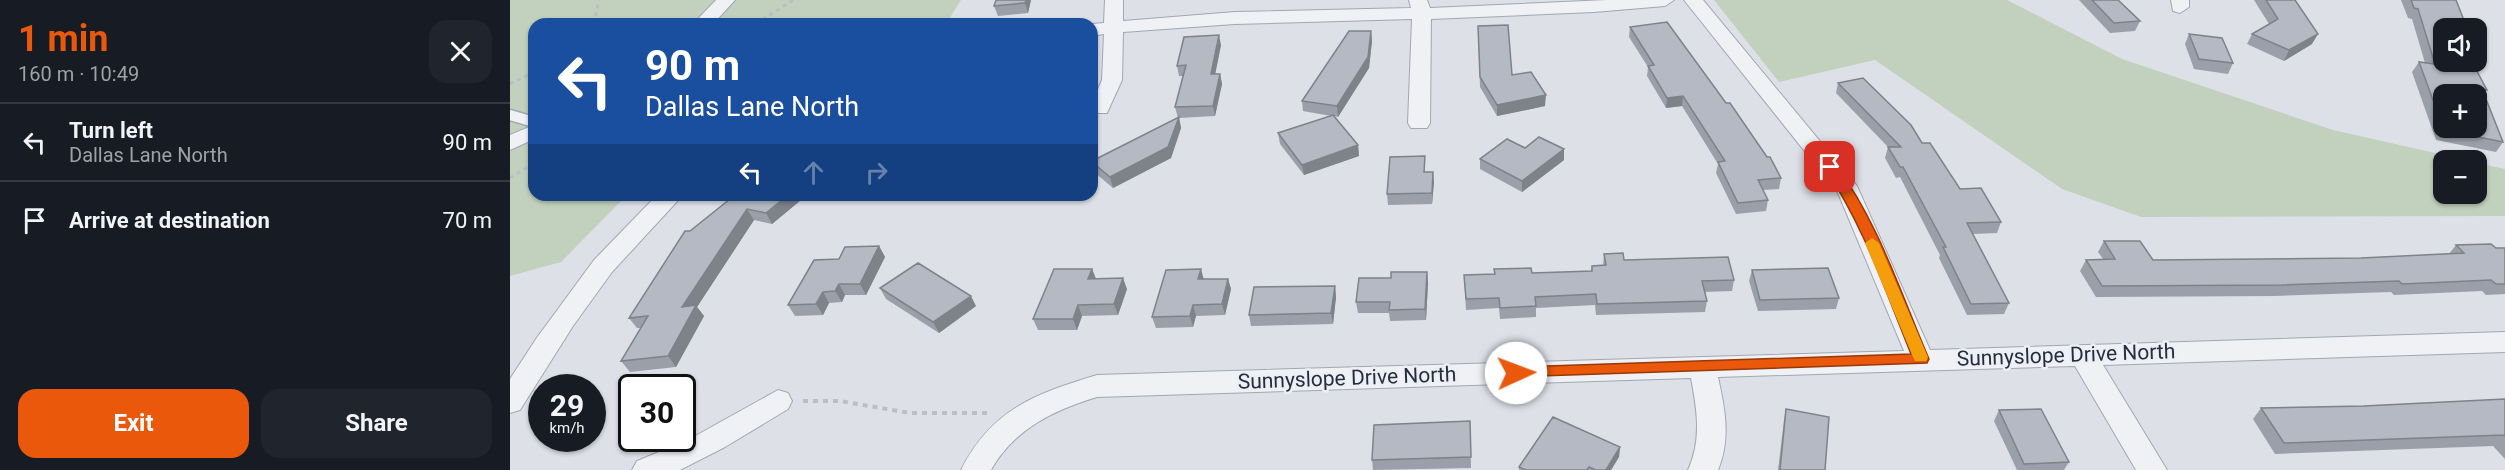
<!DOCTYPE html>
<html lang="en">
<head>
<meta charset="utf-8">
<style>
  body { margin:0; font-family:Roboto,sans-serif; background:#20242c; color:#f1f3f6; height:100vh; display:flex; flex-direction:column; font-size:22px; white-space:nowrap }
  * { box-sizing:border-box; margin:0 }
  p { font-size:20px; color:#9ea1a6 }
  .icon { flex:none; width:33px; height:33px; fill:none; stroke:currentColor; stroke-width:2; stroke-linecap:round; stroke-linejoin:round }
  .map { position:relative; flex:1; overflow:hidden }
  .sheet { display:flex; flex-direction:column; background:#171b24; width:510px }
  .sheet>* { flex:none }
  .banner { position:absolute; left:18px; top:18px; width:570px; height:183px; border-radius:18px; box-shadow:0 2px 4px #0004; background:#1a4fa0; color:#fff; overflow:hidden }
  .fabs { position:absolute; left:1923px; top:18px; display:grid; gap:12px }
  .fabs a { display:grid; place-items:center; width:54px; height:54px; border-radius:12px; background:#171b24; box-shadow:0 2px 4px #0004; font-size:30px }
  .speed { position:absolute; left:18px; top:374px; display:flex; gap:12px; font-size:30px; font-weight:700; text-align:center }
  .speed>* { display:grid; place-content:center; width:78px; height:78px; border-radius:50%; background:#171b24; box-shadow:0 2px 4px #0004; line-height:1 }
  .speed small { font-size:15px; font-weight:400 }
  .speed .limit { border:3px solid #111; border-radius:9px; background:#fff; color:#111 }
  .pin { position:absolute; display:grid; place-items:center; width:51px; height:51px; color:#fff; margin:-26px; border-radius:12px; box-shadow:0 3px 9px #0006 }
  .me { position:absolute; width:66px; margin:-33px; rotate:88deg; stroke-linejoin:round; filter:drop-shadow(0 0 4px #0008) }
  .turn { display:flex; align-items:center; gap:21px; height:126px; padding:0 18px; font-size:27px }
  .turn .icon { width:78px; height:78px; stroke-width:2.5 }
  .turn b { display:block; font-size:42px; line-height:51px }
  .lanes { display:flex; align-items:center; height:57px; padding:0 18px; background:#0003; justify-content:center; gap:30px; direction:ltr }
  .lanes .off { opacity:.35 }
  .round { display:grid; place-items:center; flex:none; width:63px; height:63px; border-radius:18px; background:#20242c }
  .headline { display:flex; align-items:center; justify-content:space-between; height:102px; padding:0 18px }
  h1 { font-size:36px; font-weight:700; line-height:45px; color:#ea580c }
  .primary-button { display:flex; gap:12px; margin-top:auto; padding:12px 18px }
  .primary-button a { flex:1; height:69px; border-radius:18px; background:#ea580c; color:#fff; font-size:24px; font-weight:700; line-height:69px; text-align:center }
  .primary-button a+a { background:#20242c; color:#f1f3f6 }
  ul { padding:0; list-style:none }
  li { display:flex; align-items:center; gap:18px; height:78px; padding:0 18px; border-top:2px solid #363941 }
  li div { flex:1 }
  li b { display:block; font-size:22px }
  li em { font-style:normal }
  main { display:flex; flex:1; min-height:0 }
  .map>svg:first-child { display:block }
  .green { fill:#c2d1be }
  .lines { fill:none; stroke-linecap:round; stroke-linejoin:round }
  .lane-casing { stroke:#a2a7b1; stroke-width:13 }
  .street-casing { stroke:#a2a7b1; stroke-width:2 }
  .path-far1 { stroke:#bbbec5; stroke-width:3; stroke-dasharray:4 4; stroke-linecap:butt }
  .path { stroke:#bbbec5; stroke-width:4; stroke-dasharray:5 5; stroke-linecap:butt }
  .lane { stroke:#eff1f5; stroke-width:10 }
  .street { fill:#eff1f5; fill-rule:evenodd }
  .wall { fill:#9b9fa9 }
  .shaded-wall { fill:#7e8289 }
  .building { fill:#b4b9c4; stroke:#7e8289; stroke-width:1.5; fill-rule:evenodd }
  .route { fill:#ea580c; stroke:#983908; stroke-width:1.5 }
  .slow { fill:#f59e0b }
  .labels { text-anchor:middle; stroke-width:5; stroke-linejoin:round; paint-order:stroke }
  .street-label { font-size:21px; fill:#262e3e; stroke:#eceff5 }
</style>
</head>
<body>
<main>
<section class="sheet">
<div class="headline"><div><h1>1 min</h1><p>160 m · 10:49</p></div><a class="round"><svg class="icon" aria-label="close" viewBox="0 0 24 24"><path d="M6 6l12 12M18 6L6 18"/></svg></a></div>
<ul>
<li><svg class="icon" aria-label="left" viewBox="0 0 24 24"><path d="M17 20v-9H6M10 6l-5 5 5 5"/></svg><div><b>Turn left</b><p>Dallas Lane North</p></div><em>90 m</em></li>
<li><svg class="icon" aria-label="arrive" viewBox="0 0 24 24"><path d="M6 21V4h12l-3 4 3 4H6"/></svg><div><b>Arrive at destination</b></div><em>70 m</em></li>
</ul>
<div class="primary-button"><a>Exit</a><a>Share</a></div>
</section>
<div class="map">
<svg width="1995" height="470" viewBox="0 0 1995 470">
  <rect width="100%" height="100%" fill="#dde0e7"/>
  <path class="green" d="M0,0h451l-15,24h-412v171h93l-66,67 -51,14z
    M1204,0h293l115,59 211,71 133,30h-22v34h32l1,-31 28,6v47l-364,1 -79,-28 -187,-129 -96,22z"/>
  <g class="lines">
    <g class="lane-casing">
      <path id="lane" d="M0,115l24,7"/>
    </g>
    <g class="street-casing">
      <path id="street" d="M206,0h19l-22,24h-20z
        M595,0h18v21l112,-9 176,-4 -2,-8h18l3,8 177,-8h67l-9,6 -71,6 -163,7 -1,104 -3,5h-16l-3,-5 4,-104 -177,5 -112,8 -1,48 -15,33h-14l-1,-10 10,-23 2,-46 -12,2v-12l12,-1z
        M1174,0h19l154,186 73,164 575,-18v20l-402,13 64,105h-31l-61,-104 -357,11c7,32 13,62 0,93h-30c14,-31 9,-60 3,-92l-594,19c-43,13 -83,32 -106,73h-30c31,-61 74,-76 136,-95l807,-24 -66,-158z
        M1661,0h18v7l-9,6 -7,-2z
        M24,125v14l-24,11v-15z
        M147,195h26l-71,77 -39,54 -53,84 -10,3v-34l26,-40 58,-79z
        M268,390l10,3 4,8 -4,8 -63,38 -45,23h-48l5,-9 51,-21z"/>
    </g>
    <path class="path-far1" d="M84,24l5,-24
      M246,24l37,-24
      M0,84l24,-12
      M0,178l24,-15"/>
    <path class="path" d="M293,401h37l70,12h80"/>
    <use href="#lane" class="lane"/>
    <use href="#street" class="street"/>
  </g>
  <path class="wall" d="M486,0h35l-3,13 -30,3 -4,-10z
    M1569,0h39l22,21 -5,10 -25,2z
    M1744,0h41l17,44 -28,17 -37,-17 5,-10 17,-10z
    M1891,0h55l-12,62h30l-1,1 14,27 -3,4 19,48 -7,10 -60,-12 -24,-68 7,-10 6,1 -13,-44 -4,-1z
    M968,26l34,49 33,31 -48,10 -17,-29z
    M1120,27l96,76 55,75 -2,11 -16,1 5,10 -2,11 -30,3 -20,-41 2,-9 -36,-58 -16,2 -19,-32 1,-9 -19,-30z
    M861,31l1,10 -3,27 -31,49 -5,-1 25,29 1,11 -55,19 -24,-31 -2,-11 53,-17 -28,-5 -1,-10z
    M1679,34l44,29 -5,11 -34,-5 -9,-25z
    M711,45l-6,29h5l2,10 -7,32 -36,2 2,10 -10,30 -58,30 -19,-16 -2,-7v-4l86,-43 -3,-11 9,-31h-5l-2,-10z
    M1328,83l84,60 38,46 41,33 -4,11 -24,1 36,69 -5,11 -37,1 -28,-57 1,-3 -40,-78 -4,1 -11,-20 3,-11 -52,-54z
    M1015,148l39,1v11l-42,32 -42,-23v-10z
    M915,156v16l9,10 -2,22 -44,1 -1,-11z
    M225,195h72l-35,29 -18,-4 -57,87 7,9 -28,51 -46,5 -9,-11 20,-33h-4l-8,-10 61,-87z
    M1594,241l49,19 208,-2 88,-4 7,-9 40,3h9v46l-19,1 -4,-4 -88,4 -3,-3 -116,4 -179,1 -16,-26 6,-11 17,-1 -5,-7z
    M369,246l6,11 -19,38h-21l-3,7 -13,1 -6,12 -28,1 -7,-11 51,-46z
    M1094,254l20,6 110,20 -2,11 -27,1 2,9 -2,11 -109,3 -1,-10 -59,3v9l-36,2 -1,-11 -33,2 -2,-35 30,-1v-5l38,4 59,-2 1,-5h11z
    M582,269l4,10 31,10 -9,26 -36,1 -5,14h-39l-5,-11z
    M1242,270l87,28 -3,11 -78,2 -9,-30z
    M917,272l1,11 -2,37 -36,1 -1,-8h-31l-2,-11 35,-24z
    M693,279h25l3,10 -6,26 -29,1 -3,11 -37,1 -4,-11z
    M825,286l1,11 -3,27 -82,2 -2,-11z
    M370,288l96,18 -37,27 -53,-34z
    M1995,399v60l-12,-13 -218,8 -22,-35 8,-11 103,-2z
    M1276,409l39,61h-47l6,-50z
    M1489,410l70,52 -5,8h-47l-23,-49z
    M960,421l1,47 -98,2 -1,-10z
    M1110,447l-1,10 -8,13h-92v-3z"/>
  <path class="shaded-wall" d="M516,0h5l-3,13 -3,-10z
    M861,31l1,10 -3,27 -31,49 -1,-11z
    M1808,34l-6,10 -28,17 5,-11z
    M709,35l2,10 -8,40 -2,-11z
    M710,74l2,10 -7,32 -2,-10z
    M1036,95l-1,11 -48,10v-11z
    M1173,96l-1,10 -16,2 1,-10z
    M669,117l2,11 -10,30 -58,30 -3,-11z
    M848,145l1,11 -55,19 -2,-10z
    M1054,149v11l-42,32v-11z
    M923,172l1,10 -2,22v-11z
    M278,195h19l-35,29 -6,-11z
    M237,209l7,11 -57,87 7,9 -28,51 -8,-11 14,-49z
    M369,246l6,11 -19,38 -6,-11z
    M582,269l4,10h-8z
    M691,269l3,11 -6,-1z
    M917,272l1,11 -2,37 -1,-11z
    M613,278l4,11 -9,26 -4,-11z
    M718,279l3,10 -6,26 -3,-11z
    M329,284l6,11 -3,7 -7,-11z
    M825,286l1,11 -3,27 -2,-11z
    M313,292l6,11 -6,12 -7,-11z
    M461,296l5,10 -37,27 -6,-11z
    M568,305l4,11 -5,14 -4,-11z
    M683,305l3,11 -3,11 -3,-11z
    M1110,447l-1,10 -8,13h-5z"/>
  <path class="building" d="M486,0h30l-1,3 -31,3z
    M1582,0h26l22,21 -26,2z
    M1756,0h29l23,34 -29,16 -37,-16 26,-15z
    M1901,0h45l11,28h-23v34h28l15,28 -5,-1 21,53 -59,-12 -25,-68 16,2 -17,-55 -4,-1zM1934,94h32v34h-32z
    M1157,22l59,81h4l37,54h3l11,21 -23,2 10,20 -30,3 -20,-41 7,-1 -42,-65 -16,2 -19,-32 6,-1 -24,-38z
    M998,25l4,50 19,-3 15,23 -49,10 -17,-28 -2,-51z
    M839,31h22l-3,26 -31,49 -35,-5z
    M1679,34l33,4 11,25 -34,-4z
    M709,35l-8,39h9l-7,32 -38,1 11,-42 -9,1 7,-29z
    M1353,78l48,47 11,18h8l30,46 21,-1 20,34 -34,1 42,80 -38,1 -28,-57h3l-43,-80h-3l-12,-20h13l-63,-64z
    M823,115l25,30 -56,20 -24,-32z
    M669,117l-11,30 -58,30 -18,-15v-1z
    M1029,137l25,12 -42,32 -42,-22 27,-20 18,9z
    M915,156l-1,16h9l-1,21 -45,1 3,-37z
    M225,195h53l-22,18 -19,-4 -65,98 14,-2 -28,51 -47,5 27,-45 -19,2 56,-87h5z
    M1594,241h36l13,19 208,-2 103,-5 -8,-8 35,-1 5,4h9v36h-9l-5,-4 -89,4 -3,-3 -117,4 -180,1 -16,-26 29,-1z
    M369,246l-19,38h-21l-4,7 -12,1 -7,12 -28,1 26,-45 25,-1 6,-12z
    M1113,253l1,7 104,-3 6,23 -32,1 5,20 -110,3 -1,-10 -61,3 1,9 -36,2 -1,-10 -33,1 -2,-24 31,-1 -1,-5 37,-1 1,5 60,-2v-5l14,-1 -2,-11z
    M408,263l53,33 -38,26 -53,-34z
    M1318,268l11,30 -79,2 -8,-30z
    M544,269h38l-4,10 35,-1 -9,26 -36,1 -5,14h-40z
    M691,269l-3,10h30l-6,25 -29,1 -3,11 -38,1 14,-47z
    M881,272h36l-2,37 -36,1 1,-8h-34l3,-24h32z
    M825,286l-4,27 -82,2 5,-28z
    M1995,399v37l-1,-1 -220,8 -23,-35 103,-2z
    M1276,409l43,8 -4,53h-45z
    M1531,409l28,53 -45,2 -25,-54z
    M1043,417l67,30 -14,23h-10l-7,-3 -2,3h-61l-7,-3z
    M960,421l1,36 -99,3 2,-35z"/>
  <path class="route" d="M1320,163l5,1c43,57 66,130 94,195l-2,4 -417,14 -2,-4 2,-5 6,-1 395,-13c-26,-64 -48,-130 -87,-187z"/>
  <path class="slow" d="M1362,238l7,5 49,114 -2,4h-11l-2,-4 -48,-114z"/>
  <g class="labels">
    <g class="street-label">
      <text transform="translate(1556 355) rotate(-2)" y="7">Sunnyslope Drive North</text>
      <text transform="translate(837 378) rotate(-2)" y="7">Sunnyslope Drive North</text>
    </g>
  </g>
</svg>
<div class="fabs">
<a><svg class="icon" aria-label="sound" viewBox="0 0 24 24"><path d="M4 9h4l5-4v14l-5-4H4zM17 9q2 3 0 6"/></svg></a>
<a>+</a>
<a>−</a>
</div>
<div class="speed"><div>29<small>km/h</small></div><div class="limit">30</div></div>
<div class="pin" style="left:1320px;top:167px;background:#d93025"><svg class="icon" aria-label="arrive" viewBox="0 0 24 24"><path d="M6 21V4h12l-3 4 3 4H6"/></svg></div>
<svg class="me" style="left:1006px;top:373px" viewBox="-20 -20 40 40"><circle r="19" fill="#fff"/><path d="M0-13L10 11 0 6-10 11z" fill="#ea580c"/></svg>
<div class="banner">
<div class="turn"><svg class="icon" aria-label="left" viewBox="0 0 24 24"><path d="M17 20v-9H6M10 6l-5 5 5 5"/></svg><div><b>90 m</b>Dallas Lane North</div></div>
<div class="lanes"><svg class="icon" aria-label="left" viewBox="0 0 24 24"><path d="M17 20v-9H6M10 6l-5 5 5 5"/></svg><svg class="icon off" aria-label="ahead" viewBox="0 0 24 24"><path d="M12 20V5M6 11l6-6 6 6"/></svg><svg class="icon off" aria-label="right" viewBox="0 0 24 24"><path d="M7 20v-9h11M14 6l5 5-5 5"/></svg></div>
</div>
</div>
</main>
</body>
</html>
